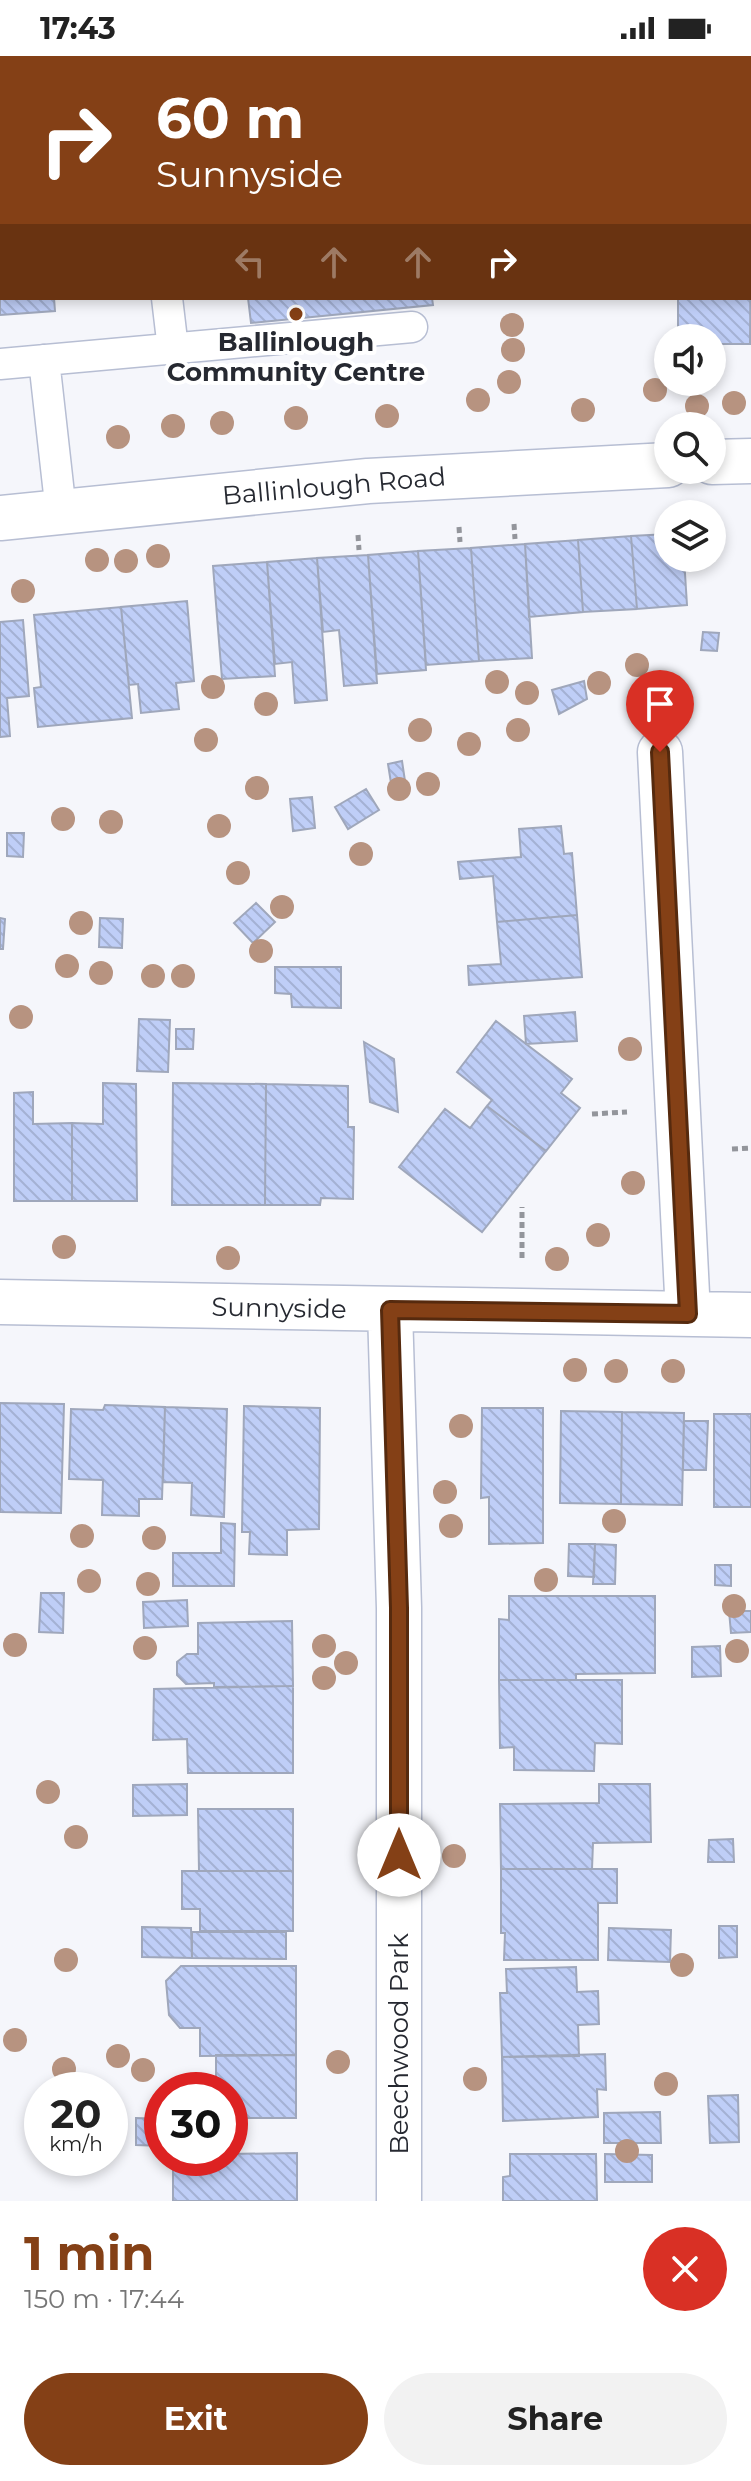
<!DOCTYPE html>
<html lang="en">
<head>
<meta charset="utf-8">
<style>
  body { margin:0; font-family:Montserrat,sans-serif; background:#f2f2f2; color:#222; height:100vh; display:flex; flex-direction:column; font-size:30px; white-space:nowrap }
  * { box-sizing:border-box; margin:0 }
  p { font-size:26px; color:#767676 }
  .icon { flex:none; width:44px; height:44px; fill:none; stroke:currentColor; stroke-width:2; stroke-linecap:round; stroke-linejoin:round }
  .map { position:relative; height:2145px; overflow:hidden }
  .panel { display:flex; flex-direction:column; background:#fff; flex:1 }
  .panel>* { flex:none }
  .banner { position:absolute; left:0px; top:0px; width:752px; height:244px; box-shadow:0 4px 12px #0003; background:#844016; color:#fff; overflow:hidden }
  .tools { position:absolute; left:654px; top:268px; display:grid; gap:16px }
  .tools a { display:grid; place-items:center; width:72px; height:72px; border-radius:50%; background:#fff; box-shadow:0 4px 12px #0003; font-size:40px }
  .speed { position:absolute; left:24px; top:2016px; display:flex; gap:16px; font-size:40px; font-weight:700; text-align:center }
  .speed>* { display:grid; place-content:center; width:104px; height:104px; border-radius:50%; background:#fff; box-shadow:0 4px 12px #0003; line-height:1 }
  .speed small { font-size:20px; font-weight:400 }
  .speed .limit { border:12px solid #d22; background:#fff; color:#111 }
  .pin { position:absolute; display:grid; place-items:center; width:68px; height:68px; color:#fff; margin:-82px -34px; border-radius:50% 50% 50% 0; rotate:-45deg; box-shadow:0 0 8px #0007 }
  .pin .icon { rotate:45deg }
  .me { position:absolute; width:88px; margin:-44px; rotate:0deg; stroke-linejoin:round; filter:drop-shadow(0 0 6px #0008) }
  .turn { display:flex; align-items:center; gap:28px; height:168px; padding:0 24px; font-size:36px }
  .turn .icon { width:104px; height:104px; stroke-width:2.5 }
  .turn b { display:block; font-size:56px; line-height:68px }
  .lanes { display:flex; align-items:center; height:76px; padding:0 24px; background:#0003; justify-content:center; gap:40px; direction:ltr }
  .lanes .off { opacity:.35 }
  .round { display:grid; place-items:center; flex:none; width:84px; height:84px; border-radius:42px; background:#f2f2f2 }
  .head { display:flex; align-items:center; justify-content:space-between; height:136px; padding:0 24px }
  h1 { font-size:48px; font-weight:700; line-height:60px; color:#844016 }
  .button { display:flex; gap:16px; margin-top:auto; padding:16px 24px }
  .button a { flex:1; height:92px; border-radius:48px; background:#844016; color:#fff; font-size:32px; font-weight:700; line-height:92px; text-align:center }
  .button a+a { background:#f2f2f2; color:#222 }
  .status { display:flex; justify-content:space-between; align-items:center; height:56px; padding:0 40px; background:#fff; direction:ltr }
  .status svg { height:22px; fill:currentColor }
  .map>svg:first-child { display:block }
  .green { fill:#fde2d5 }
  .building { fill:url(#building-back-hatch); stroke:#9fa7bb; stroke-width:2 }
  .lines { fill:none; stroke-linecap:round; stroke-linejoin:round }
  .lane-casing { stroke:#b7bed3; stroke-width:33 }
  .street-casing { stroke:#b7bed3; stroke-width:47 }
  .secondary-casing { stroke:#b7bed3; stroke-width:47 }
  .path { stroke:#93959b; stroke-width:5; stroke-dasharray:6 4; stroke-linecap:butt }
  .lane { stroke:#fff; stroke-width:30 }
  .street { stroke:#fff; stroke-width:44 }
  .secondary { stroke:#fff; stroke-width:44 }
  .tree { fill:#b79380 }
  .route-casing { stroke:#562a0e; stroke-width:20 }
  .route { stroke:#844016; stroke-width:14 }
  .poi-dot { fill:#844016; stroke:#fff; stroke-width:3 }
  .labels { text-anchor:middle; stroke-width:8; stroke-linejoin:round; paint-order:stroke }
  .poi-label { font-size:26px; font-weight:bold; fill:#262931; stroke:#fff }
  .street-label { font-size:26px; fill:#262931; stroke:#fff }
</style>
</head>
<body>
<div class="status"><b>17:43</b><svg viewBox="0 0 49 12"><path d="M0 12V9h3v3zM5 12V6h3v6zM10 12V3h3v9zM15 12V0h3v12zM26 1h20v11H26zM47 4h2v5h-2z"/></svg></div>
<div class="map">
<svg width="751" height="2145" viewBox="0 0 751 2145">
  <defs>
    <pattern id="building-back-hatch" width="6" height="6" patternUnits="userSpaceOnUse" patternTransform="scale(2)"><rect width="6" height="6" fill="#bfcef7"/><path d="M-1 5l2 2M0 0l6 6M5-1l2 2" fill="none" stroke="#a4b1d4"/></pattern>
  </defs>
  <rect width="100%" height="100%" fill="#f5f6fb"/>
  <path class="green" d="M79,0h404v2h-404z"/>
  <path class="building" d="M0,0l35,2h-33l-2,35z
    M389,0h90v2h-90z
    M751,156l-1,132h-38v-6h-34v-40h72z
    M0,184h2v58h52l1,13 -55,4z
    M248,242h184l1,7 -182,18z
    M668,478v24h16l3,47 -50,4 -6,-73z
    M631,480l6,73 -54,3 -5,-72z
    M578,484l5,72 -54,5 -4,-73z
    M525,488l7,114 -53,3 -8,-113z
    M471,492l8,113 -53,4 -8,-114z
    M418,495l8,119 -49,4 -9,-119z
    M368,499l9,128 -33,3 -5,-56 -16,2 -6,-74z
    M317,502l10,142 -32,3 -3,-41 -17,2 -8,-102z
    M267,506l8,114 -53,3 -9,-113z
    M187,545l7,80 -18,2 3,26 -38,4 -3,-29 -9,1 -8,-78z
    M121,551l11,111 -94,9 -4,-39 7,-1 -7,-72z
    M23,564l6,76 -22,2 3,38 -10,1v-115z
    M703,576l16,1 -2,18 -16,-1z
    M584,625l3,18 -28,15 -7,-24z
    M402,705l3,20 -14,2 -3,-19z
    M366,733l13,21 -31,19 -13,-22z
    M312,741l3,31 -22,3 -3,-32z
    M561,770l3,28 8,-1 5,62 -80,7 -4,-46 -33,3 -2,-17 63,-5 -2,-28z
    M7,777h17l-1,24 -16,-1z
    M256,847l19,19 -22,21 -19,-20z
    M577,859l5,62 -113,8 -1,-19 33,-2 -4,-42z
    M0,862l5,1 -2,30h-3z
    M100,862l23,1 -1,29 -23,-1z
    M275,911h66v41l-49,-1 -1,-13 -16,-1z
    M575,956l2,29 -51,3 -2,-28z
    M139,963l31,1 -2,52 -31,-1z
    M496,965l76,58 -11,14 19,15 -34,43 -59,-45 5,-6 -35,-28z
    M176,973h18l-1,20h-17z
    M364,986l30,17 4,53 -28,-10z
    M103,1027l33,1 1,117h-65v-78l31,1z
    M173,1027l93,1 -1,121h-93z
    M266,1028l82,2v41h6l-1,72 -32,-1 -1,7h-55z
    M33,1036v32l39,-1v78h-58v-108z
    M487,1050l59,45 -64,81 -83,-65 46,-58 25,19z
    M0,1347l64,1 -3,109 -61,-1z
    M105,1349l60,2 -3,92h-23v17l-37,-1 1,-35 -34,-1 2,-70 32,1z
    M244,1350l76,2 -1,121 -32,1v25l-38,-1 1,-22h-8z
    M165,1351l62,2 -3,108 -33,-2 1,-32 -29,-1z
    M482,1352h61v135l-54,1v-47l-8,1z
    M561,1355l61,1 -1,92 -61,-1z
    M622,1356l62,1 -2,92 -61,-1z
    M714,1358h37v93h-37z
    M684,1365h24l-2,49h-23z
    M221,1467l14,1 -1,62h-61v-33h48z
    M569,1488h26l-1,33 -26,-1z
    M595,1488l21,1 -1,39h-22z
    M715,1509h16v21l-16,-1z
    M41,1537h23l-1,40 -24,-1z
    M509,1540h146v77l-79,1v6h-77v-61l10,1z
    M187,1544l1,26 -44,2 -1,-26z
    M729,1555h22v21l-20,1z
    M292,1565l1,65 -79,1v-4l-28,1 -9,-9v-13l10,-8h11v-31z
    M720,1590l1,30 -29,1v-30z
    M499,1624h123v64l-27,-1 -1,28 -80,-1v-23l-14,1z
    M293,1630v87h-105l-1,-34 -34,1 1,-51z
    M187,1728v31l-54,1v-31z
    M599,1728h51l1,58 -58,1 -1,26h-91l-1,-65 99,-1z
    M198,1753h95v62h-94z
    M733,1783l1,23h-26l1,-22z
    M501,1813h116v34h-19v57h-94l1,-27h-4z
    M182,1815h111v60h-93v-22h-18z
    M719,1870h18v31l-18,1z
    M142,1871l49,1 1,30 -50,-1z
    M609,1872l62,2 -1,32 -62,-2z
    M192,1876h94v27l-94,-1z
    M181,1910h115v89l-96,1v-28h-20l-11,-13 -3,-34z
    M576,1911l1,25 21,-1 1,33 -21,1 1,31 -77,1 -2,-64h7l-1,-24z
    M605,1998l1,36 -9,-1 1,28 -95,4 -1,-64z
    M216,1999h80v63h-66v-28h-32l18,-1z
    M738,2039l1,47 -29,1 -2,-47z
    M660,2056l1,31h-57v-30z
    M136,2062l26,1v27l-26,-1z
    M297,2097v48h-124v-43h57v-4z
    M510,2098h86l1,47h-94v-24l7,-1z
    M605,2098l47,1v27h-47z"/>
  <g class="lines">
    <g class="lane-casing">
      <path id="lane" d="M167,242l6,51
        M44,304l17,152
        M0,308l412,-37"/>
    </g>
    <g class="street-casing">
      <path id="street" d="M660,696l28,562
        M0,1246l751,13
        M390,1254l9,298v593"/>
    </g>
    <g class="secondary-casing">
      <path id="secondary" d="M712,406l39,-1
        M0,462l368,-37 300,-16"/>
    </g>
    <path class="path" d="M71,0v2
      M514,468l1,15
      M459,471l1,15
      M358,479l1,15
      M592,1058l35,-2
      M732,1093l19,-1
      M522,1202v-51"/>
    <use href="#lane" class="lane"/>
    <use href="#street" class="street"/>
    <use href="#secondary" class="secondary"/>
  </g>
  <g class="tree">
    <circle cx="512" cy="269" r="12"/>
    <circle cx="513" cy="294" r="12"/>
    <circle cx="509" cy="326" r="12"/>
    <circle cx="655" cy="334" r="12"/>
    <circle cx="478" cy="344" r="12"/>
    <circle cx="734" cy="347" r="12"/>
    <circle cx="697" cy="350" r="12"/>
    <circle cx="583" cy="354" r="12"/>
    <circle cx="387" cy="360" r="12"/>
    <circle cx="296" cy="362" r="12"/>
    <circle cx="222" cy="367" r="12"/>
    <circle cx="173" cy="370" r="12"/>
    <circle cx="118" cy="381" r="12"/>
    <circle cx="158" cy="500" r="12"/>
    <circle cx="97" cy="504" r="12"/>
    <circle cx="126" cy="505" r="12"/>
    <circle cx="23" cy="535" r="12"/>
    <circle cx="637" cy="609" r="12"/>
    <circle cx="497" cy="626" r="12"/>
    <circle cx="599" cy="627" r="12"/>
    <circle cx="213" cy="631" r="12"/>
    <circle cx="527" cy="637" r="12"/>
    <circle cx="266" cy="648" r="12"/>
    <circle cx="420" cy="674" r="12"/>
    <circle cx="518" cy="674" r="12"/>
    <circle cx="206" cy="684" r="12"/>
    <circle cx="469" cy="688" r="12"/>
    <circle cx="428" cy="728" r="12"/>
    <circle cx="257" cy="732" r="12"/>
    <circle cx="399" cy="733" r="12"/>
    <circle cx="63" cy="763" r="12"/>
    <circle cx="111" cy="766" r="12"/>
    <circle cx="219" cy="770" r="12"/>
    <circle cx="361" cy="798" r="12"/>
    <circle cx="238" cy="817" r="12"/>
    <circle cx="282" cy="851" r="12"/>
    <circle cx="81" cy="867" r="12"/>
    <circle cx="261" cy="895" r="12"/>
    <circle cx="67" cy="910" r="12"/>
    <circle cx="101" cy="917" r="12"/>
    <circle cx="153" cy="920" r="12"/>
    <circle cx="183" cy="920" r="12"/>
    <circle cx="21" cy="961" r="12"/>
    <circle cx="630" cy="993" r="12"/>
    <circle cx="633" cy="1127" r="12"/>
    <circle cx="598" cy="1179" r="12"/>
    <circle cx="64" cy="1191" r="12"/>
    <circle cx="228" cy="1202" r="12"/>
    <circle cx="557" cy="1203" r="12"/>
    <circle cx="575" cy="1314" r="12"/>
    <circle cx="616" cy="1315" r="12"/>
    <circle cx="673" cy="1315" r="12"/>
    <circle cx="461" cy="1370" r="12"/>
    <circle cx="445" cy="1436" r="12"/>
    <circle cx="614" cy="1465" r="12"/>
    <circle cx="451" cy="1470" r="12"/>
    <circle cx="82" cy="1480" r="12"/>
    <circle cx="154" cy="1482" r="12"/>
    <circle cx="546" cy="1524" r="12"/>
    <circle cx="89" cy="1525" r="12"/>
    <circle cx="148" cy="1528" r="12"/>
    <circle cx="734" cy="1550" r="12"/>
    <circle cx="15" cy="1589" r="12"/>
    <circle cx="324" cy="1590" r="12"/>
    <circle cx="145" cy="1592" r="12"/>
    <circle cx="737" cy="1595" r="12"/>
    <circle cx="346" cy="1607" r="12"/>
    <circle cx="324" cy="1622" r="12"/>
    <circle cx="48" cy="1736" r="12"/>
    <circle cx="76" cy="1781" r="12"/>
    <circle cx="454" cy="1800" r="12"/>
    <circle cx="66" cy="1904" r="12"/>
    <circle cx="682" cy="1909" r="12"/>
    <circle cx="15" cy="1984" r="12"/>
    <circle cx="118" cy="2000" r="12"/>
    <circle cx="338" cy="2006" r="12"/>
    <circle cx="64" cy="2013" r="12"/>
    <circle cx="143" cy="2014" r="12"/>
    <circle cx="475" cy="2023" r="12"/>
    <circle cx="666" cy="2028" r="12"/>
    <circle cx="627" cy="2095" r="12"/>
  </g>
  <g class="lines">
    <g class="route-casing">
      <path id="route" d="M399,1799v-247l-9,-298 298,4 -28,-562"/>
    </g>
    <use href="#route" class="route"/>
  </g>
  <circle class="poi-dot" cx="296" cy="258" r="8"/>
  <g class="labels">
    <g class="poi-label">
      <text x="296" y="295">Ballinlough<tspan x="296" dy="30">Community Centre</tspan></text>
    </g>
    <g class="street-label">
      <text transform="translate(334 430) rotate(-5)" y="9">Ballinlough Road</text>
      <text transform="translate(279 1252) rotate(1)" y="9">Sunnyside</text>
      <text transform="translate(399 1988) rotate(-90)" y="9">Beechwood Park</text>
    </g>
  </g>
</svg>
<div class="tools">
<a><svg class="icon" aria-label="sound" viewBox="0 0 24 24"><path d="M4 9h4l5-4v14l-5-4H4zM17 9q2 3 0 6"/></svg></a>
<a><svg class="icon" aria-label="search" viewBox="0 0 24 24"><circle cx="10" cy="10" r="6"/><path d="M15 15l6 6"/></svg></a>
<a><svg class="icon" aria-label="layers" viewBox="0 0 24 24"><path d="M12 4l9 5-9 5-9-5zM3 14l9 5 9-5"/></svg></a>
</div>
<div class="speed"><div>20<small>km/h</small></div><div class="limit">30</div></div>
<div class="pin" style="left:660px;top:696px;background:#d93025"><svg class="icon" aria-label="arrive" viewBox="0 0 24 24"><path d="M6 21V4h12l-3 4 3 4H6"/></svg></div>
<svg class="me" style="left:399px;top:1799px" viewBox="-20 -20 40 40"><circle r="19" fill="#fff"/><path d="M0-13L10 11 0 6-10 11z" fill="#844016"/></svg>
<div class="banner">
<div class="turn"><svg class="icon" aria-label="right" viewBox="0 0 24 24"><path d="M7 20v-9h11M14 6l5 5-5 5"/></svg><div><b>60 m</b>Sunnyside</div></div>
<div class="lanes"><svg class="icon off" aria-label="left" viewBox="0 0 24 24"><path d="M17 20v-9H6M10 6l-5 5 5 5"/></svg><svg class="icon off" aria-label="ahead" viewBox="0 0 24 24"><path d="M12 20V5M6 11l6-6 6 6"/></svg><svg class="icon off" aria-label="ahead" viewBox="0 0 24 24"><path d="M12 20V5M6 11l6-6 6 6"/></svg><svg class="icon" aria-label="right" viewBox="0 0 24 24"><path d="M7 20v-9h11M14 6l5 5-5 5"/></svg></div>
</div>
</div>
<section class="panel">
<div class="head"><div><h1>1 min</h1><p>150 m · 17:44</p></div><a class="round" style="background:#d93025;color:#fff"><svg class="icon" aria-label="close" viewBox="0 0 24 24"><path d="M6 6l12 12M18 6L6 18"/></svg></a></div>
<div class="button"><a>Exit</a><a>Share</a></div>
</section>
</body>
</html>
